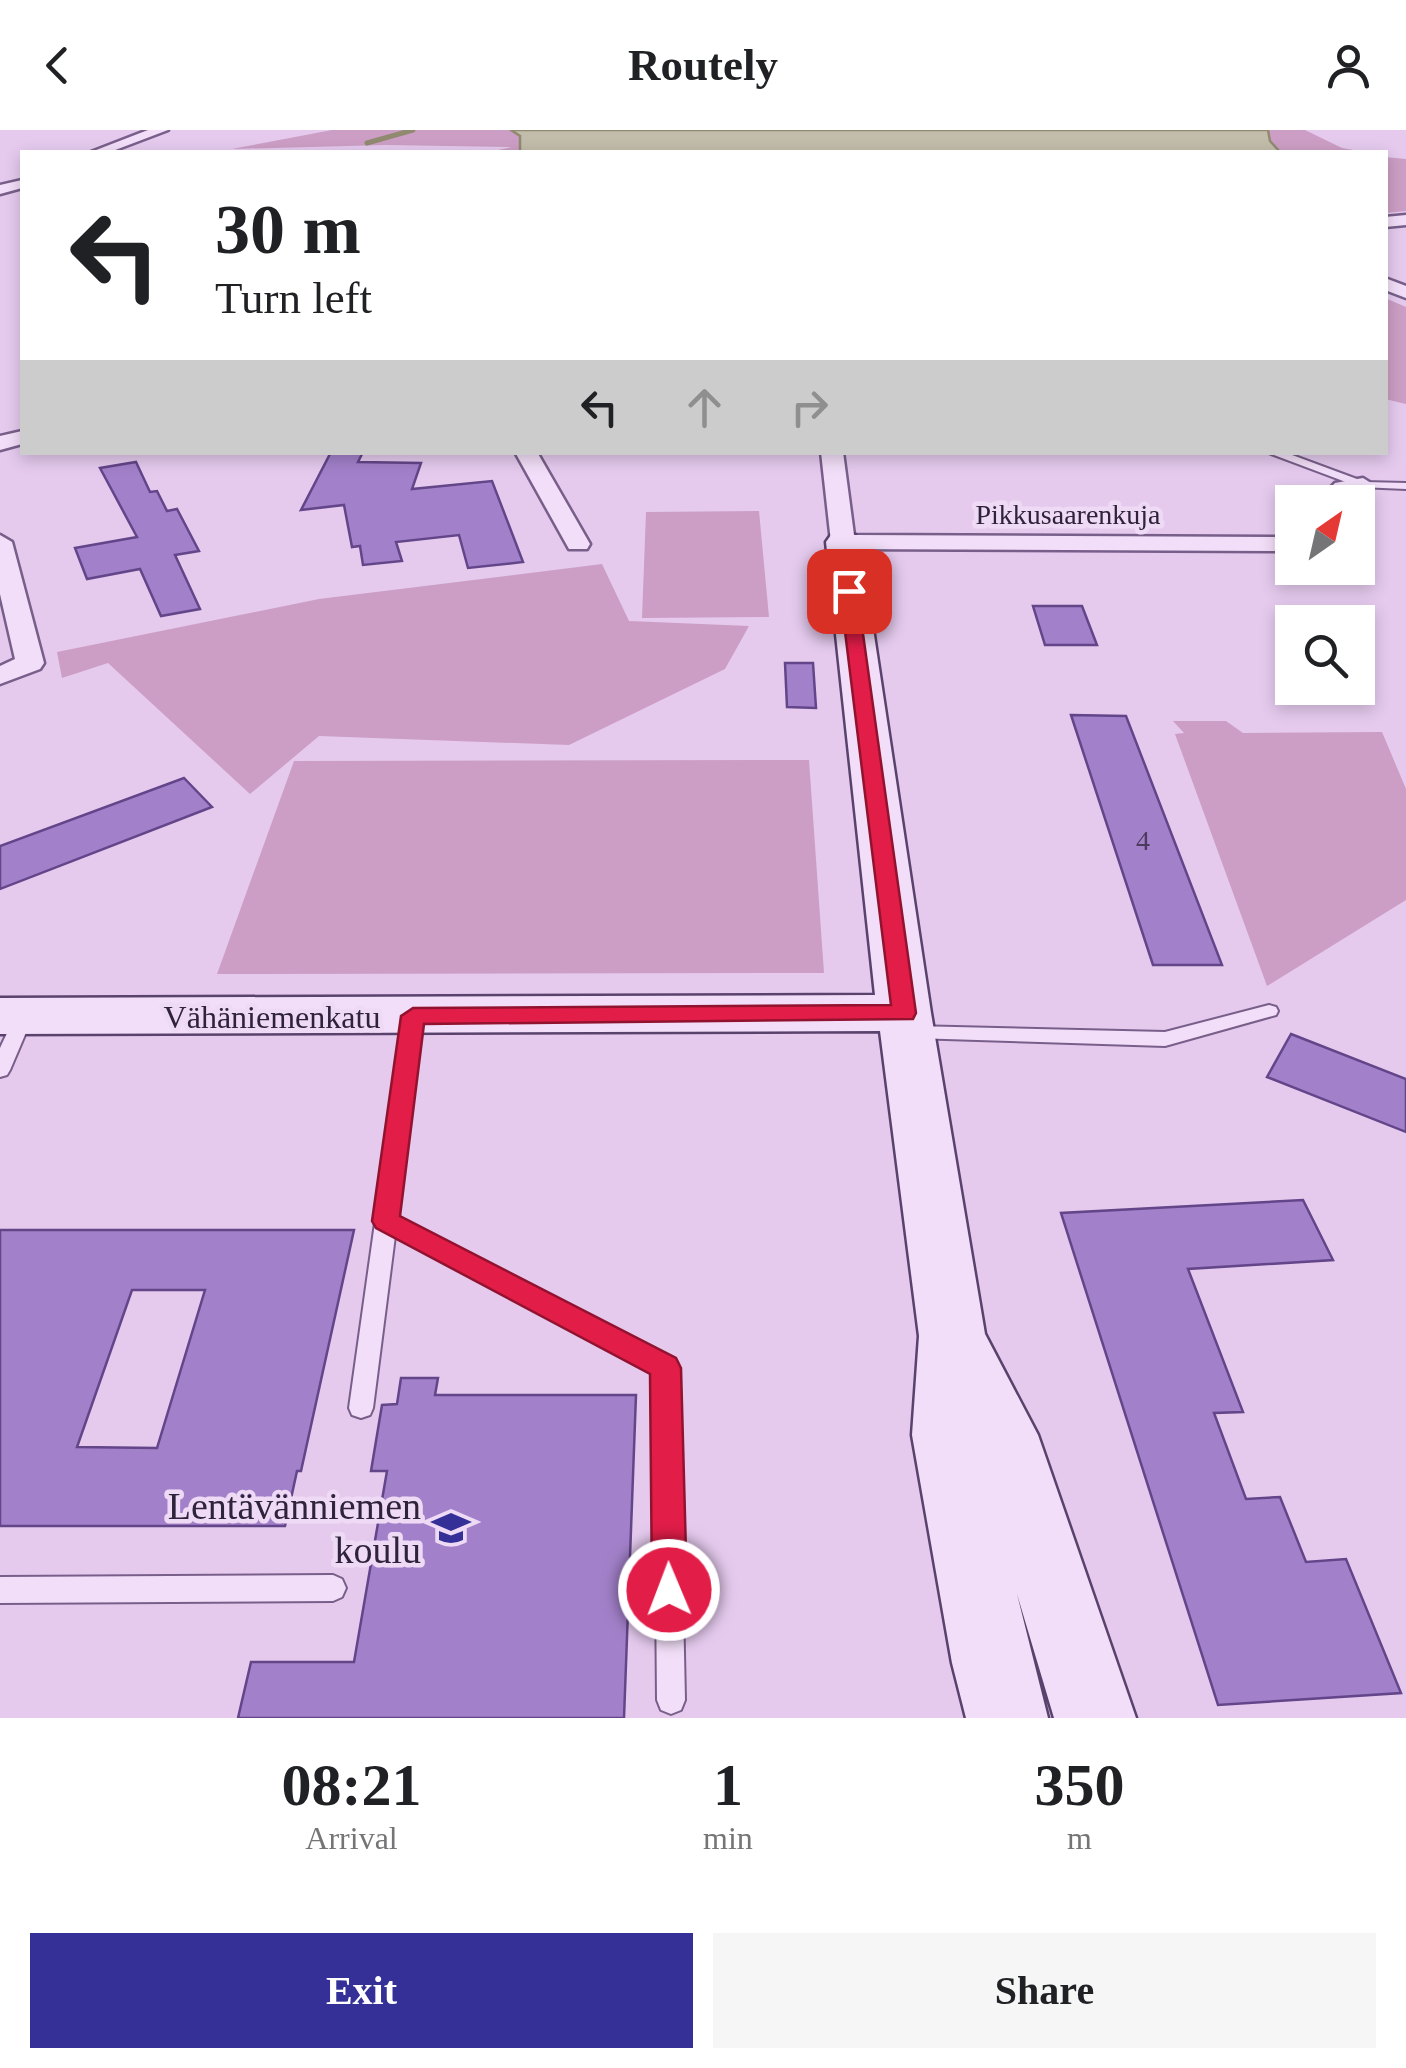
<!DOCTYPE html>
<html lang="en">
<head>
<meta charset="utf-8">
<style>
  body { margin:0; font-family:"Times New Roman",serif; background:#f6f6f6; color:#202124; height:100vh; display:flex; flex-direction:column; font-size:38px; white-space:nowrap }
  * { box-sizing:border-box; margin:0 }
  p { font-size:32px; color:#757577 }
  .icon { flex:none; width:55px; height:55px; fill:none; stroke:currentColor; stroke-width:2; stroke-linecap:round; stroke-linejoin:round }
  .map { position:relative; height:1588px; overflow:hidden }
  .sheet { display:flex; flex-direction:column; background:#fff; flex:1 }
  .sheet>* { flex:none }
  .top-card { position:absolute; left:20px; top:20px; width:1368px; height:305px; border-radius:0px; box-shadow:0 5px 15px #0003; background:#fff; color:#202124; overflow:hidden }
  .needle { width:65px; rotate:34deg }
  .buttons { position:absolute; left:1275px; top:355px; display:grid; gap:20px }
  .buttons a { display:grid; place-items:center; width:100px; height:100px; border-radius:0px; background:#fff; box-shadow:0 5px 15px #0003; font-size:50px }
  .pin { position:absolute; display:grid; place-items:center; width:85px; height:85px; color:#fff; margin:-42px; border-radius:20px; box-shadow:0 5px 15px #0006 }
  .me { position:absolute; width:110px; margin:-55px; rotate:359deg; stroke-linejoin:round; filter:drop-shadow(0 0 8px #0008) }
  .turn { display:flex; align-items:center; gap:35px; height:210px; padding:0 30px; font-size:45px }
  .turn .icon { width:130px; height:130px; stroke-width:2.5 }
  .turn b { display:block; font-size:70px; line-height:85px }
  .lanes { display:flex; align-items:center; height:95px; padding:0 30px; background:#0003; justify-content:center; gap:50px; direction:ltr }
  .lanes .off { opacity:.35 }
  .eta { display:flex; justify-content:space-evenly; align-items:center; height:170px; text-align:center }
  .eta b { font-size:60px; font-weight:700; line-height:70px }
  .button { display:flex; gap:20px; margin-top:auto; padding:20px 30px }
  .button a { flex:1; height:115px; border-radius:0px; background:#343098; color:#fff; font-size:40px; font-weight:700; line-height:115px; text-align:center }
  .button a+a { background:#f6f6f6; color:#202124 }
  header { display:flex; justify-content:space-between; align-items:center; height:130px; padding:0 30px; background:#fff; font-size:45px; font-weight:700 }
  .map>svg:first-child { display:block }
  .green { fill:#cc9ec5 }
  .water { fill:#c2bcaa; stroke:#918a71; stroke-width:2.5 }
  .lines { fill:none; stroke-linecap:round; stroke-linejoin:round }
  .stream { stroke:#918a71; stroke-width:5 }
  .building { fill:#a381ca; stroke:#634589; stroke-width:2.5; fill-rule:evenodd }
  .lane-casing { stroke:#785f8a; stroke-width:4 }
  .street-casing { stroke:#785f8a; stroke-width:5 }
  .secondary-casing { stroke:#59426c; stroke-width:5 }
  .lane { fill:#f2def8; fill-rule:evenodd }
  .street { fill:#f2def8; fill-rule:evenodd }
  .secondary { fill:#f2def8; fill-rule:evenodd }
  .route { fill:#e11d48; stroke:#92132f; stroke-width:2.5 }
  .labels { text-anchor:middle; stroke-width:9; stroke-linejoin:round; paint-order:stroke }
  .far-street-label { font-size:28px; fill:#2f223b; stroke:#efdaf5 }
  .number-label { font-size:28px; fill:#4c3a5f }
  .street-label { font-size:32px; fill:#2f223b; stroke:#efdaf5 }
  .near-poi-label { font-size:38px; fill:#2f223b; stroke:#efdaf5; text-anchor:end }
</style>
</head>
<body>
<header><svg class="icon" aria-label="back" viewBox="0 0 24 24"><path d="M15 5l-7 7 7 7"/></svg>Routely<svg class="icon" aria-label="person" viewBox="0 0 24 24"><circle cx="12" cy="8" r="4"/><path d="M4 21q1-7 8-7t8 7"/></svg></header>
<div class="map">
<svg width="1406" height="1588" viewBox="0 0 1406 1588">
  <rect width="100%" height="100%" fill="#e5caee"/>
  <path class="green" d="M332,0h179l9,6v16h-32l24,-5 -127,-2 -153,4z
    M1268,0h37l37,18 23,4h-85l-10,-11z
    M1385,27l21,2v52l-21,2z
    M1385,168l21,9v97l-21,-5z
    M759,381l10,106 -127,1 4,-106z
    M602,434l27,57 120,5 -24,43 -156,76 -250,-9 -69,58 -142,-131 -46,15 -5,-26 262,-53z
    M1173,591h53l17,12 139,-1 24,57v111l-139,86 -92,-252 9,-1z
    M809,630l15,213 -607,1 77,-213z"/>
  <path class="water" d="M511,0h757l2,11 10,11h-760v-16z"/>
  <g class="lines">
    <path class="stream" d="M367,13l46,-13"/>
  </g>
  <path class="building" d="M331,322h32l-5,10 63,1 -9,26 80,-8 31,81 -55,6 -9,-33 -63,7 6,19 -39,4 -3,-19 -8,1 -8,-42 -43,5z
    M136,332l14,30 7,-1 10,20 10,-2 22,42 -24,4 25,54 -39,7 -21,-47 -53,10 -12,-31 62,-11 -37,-69z
    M1033,476h49l15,39h-52z
    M785,533h28l3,45 -29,-1z
    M1071,585l55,1 96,249h-69z
    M184,648l28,29 -212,82v-43z
    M1291,904l115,45v53l-139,-55z
    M1303,1070l30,60 -145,9 55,143 -29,1 32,86 34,-2 26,65 40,-3 55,134 -183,12 -157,-492z
    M0,1100h354l-53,241h-4l-12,55h-285zM132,1160h73l-48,158 -80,-1z
    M401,1248h37l-3,17h201l-12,323h-386l13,-56h103l33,-191h-16l11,-66 15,-1z"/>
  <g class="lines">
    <g class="lane-casing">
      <path id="lane" d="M1266,322h18l81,30 41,1v6l-47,-2z
        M1269,875l7,2 2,4 -2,4 -111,31 -252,-8 -7,-1 -2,-5 2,-5 7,-1 252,6z
        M24,880l9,6 -23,54 -3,5 -7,2v-29l17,-36z
        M413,880l9,6 -25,201 277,143 4,7 7,333 -4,10 -10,4 -10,-4 -4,-10 -3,-328 -259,-136 -22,172 -3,7 -9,3 -9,-3 -3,-7 55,-392z
        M333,1445l9,4 4,9 -4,9 -9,4 -333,2v-26z"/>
    </g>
    <g class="street-casing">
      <path id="street" d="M148,0h20l-58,22h-19z
        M22,50v8l-22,6v-9z
        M1406,85v10l-21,2v-10z
        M1385,148l21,8v12l-21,-8z
        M22,301v13l-22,6v-14z
        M515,322h22l53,92 -3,5h-18z
        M821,322h22l11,83 438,2v14l-449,-2 -12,-7z
        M1363,348l11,7 -3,5 -21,4 -8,8h-25l18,-19z
        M0,405l12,7 32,121 -4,6 -40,15v-18l15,-7 -15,-65z"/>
    </g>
    <g class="secondary-casing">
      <path id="secondary" d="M843,402l12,3 5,7 71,471 54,321 53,101 98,283h-82l-37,-124 31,124h-82l-14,-55 -40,-228 7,-99 -39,-305 -880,3v-36l875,-3 -49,-453 5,-7z"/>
    </g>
    <use href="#lane" class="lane"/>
    <use href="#street" class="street"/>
    <use href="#secondary" class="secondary"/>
  </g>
  <path class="route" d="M849,456l8,5 59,422 -3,6 -489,5 -24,192 276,142 5,10 6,222 -5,11 -13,5 -12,-5 -5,-11 -2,-216 -274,-146 -4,-7 29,-205 12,-8 478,-3 -51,-414z"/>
  <defs>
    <g id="school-bare" transform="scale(3)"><path d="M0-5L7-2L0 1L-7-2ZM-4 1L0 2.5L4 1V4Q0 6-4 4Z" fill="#343098" stroke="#efdaf5" stroke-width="2.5" paint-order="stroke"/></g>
  </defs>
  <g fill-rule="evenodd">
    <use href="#school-bare" x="451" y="1398"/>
  </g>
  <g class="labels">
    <g class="far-street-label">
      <text x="1068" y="394">Pikkusaarenkuja</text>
    </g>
    <g class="number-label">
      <text x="1143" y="720">4</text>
    </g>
    <g class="street-label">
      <text x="272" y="898">Vähäniemenkatu</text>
    </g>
    <g class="near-poi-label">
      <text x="421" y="1389">Lentävänniemen<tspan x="421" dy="44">koulu</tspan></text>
    </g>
  </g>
</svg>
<div class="buttons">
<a><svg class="needle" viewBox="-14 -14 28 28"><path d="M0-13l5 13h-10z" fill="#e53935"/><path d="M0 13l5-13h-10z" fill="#757577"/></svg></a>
<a><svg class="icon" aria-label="search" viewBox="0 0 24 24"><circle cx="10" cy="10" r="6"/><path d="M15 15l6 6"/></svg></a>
</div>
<div class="pin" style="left:849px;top:461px;background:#d93025"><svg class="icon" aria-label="arrive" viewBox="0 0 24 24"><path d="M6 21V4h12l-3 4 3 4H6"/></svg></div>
<svg class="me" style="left:669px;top:1460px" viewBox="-20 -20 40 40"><circle r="17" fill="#e11d48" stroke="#fff" stroke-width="3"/><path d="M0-11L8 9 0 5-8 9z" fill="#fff"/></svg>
<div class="top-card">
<div class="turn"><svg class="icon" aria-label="left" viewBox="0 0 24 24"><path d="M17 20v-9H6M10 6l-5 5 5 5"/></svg><div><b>30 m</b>Turn left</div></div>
<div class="lanes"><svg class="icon" aria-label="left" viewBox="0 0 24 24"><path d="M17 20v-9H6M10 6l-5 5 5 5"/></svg><svg class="icon off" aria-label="ahead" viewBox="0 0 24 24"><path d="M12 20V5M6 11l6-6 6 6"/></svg><svg class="icon off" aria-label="right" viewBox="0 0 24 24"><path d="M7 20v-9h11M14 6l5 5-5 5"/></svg></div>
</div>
</div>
<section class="sheet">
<div class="eta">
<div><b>08:21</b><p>Arrival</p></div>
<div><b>1</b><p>min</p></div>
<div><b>350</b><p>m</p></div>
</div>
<div class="button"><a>Exit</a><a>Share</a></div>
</section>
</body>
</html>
